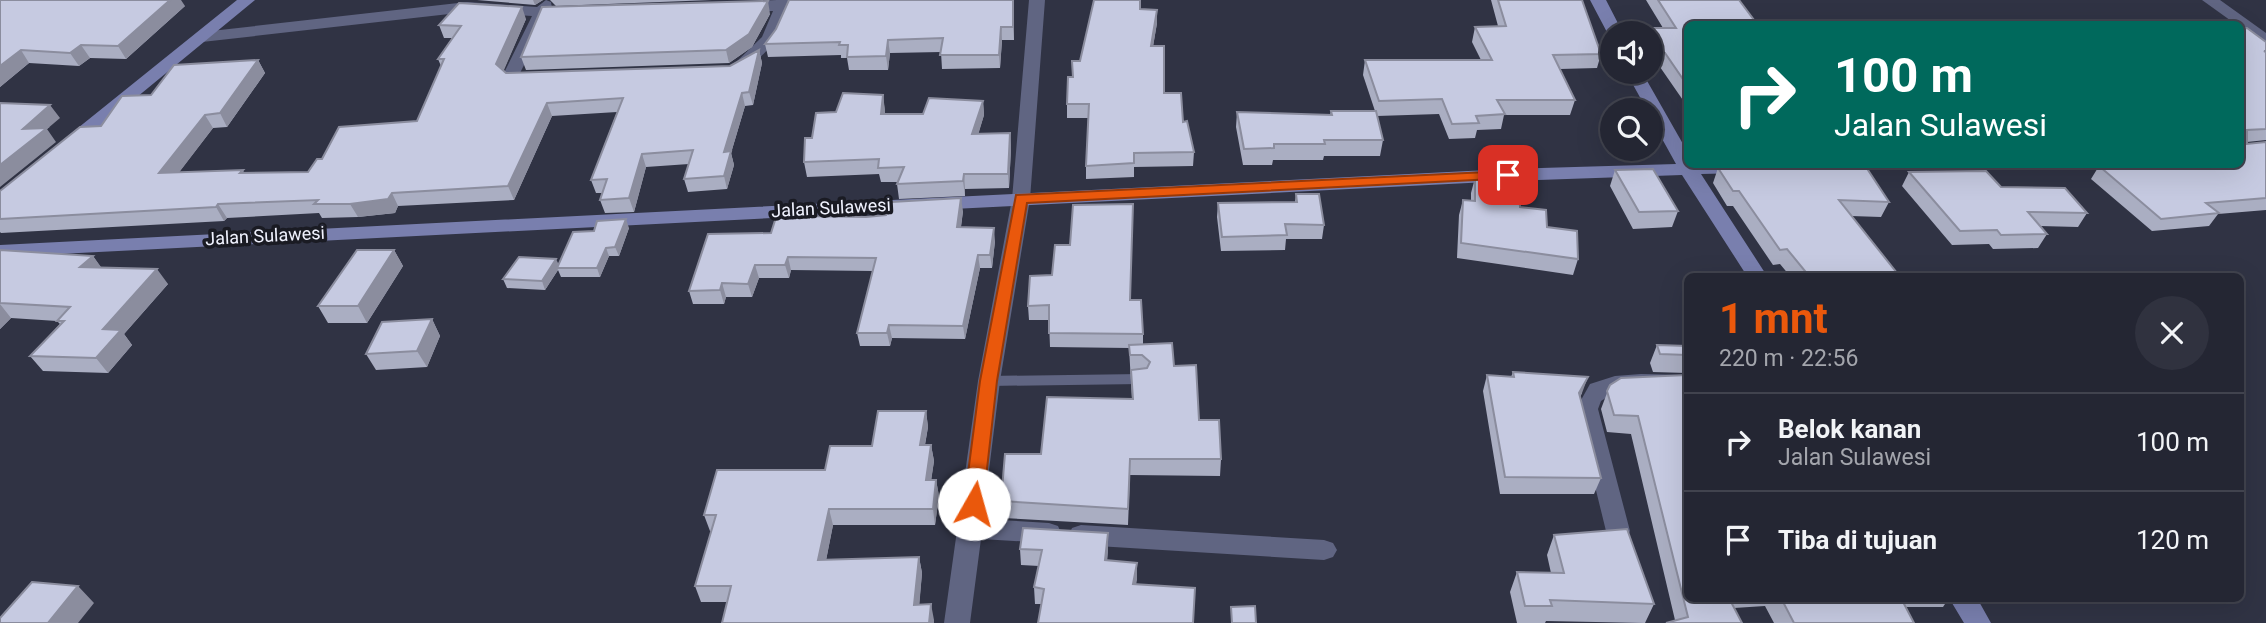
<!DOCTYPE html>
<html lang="id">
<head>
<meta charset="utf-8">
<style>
  body { margin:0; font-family:Roboto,sans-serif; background:#30323f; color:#f1f3f6; height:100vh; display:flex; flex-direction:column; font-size:26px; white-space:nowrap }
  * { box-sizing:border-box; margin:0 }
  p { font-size:23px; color:#a3a5ac }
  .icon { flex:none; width:38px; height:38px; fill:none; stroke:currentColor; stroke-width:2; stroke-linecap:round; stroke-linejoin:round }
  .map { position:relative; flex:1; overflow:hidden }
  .drawer { position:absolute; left:1684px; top:273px; width:560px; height:329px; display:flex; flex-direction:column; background:#242633; border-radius:10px; box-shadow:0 7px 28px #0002,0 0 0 2px #41434e }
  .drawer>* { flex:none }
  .hud { position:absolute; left:1684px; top:21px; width:560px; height:147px; border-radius:10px; box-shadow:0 7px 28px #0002,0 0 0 2px #41434e; background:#00695c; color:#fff; overflow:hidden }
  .fabs { position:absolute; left:1600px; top:21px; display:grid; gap:14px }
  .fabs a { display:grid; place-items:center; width:63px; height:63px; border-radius:50%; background:#242633; box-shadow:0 7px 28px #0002,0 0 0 2px #41434e; font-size:35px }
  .pin { position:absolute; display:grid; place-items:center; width:60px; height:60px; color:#fff; margin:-30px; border-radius:14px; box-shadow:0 4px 10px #0006 }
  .me { position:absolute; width:77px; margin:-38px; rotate:7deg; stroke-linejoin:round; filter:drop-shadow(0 0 5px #0008) }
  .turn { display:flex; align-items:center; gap:24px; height:147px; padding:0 35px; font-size:32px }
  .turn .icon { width:91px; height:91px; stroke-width:2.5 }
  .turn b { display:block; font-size:49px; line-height:60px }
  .round { display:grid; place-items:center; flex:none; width:74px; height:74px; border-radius:37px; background:#30323f }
  .summary { display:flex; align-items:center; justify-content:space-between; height:119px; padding:0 35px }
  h1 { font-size:42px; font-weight:700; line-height:52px; color:#ea580c }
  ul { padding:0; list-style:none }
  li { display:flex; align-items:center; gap:21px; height:98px; padding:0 35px; border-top:2px solid #41434e }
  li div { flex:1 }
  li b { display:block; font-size:26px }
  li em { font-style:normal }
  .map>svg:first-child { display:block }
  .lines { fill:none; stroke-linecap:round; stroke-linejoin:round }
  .lane { fill:#606582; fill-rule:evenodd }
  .street { fill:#606582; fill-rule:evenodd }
  .secondary { fill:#797fae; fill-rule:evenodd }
  .wall { fill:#aaaec2 }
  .shaded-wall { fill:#8b8d9e }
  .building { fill:#c6cae1; stroke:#8b8d9e; stroke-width:2 }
  .route { fill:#ea580c; stroke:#983908; stroke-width:2 }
  .labels { text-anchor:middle; stroke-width:7; stroke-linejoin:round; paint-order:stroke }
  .street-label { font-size:18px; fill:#f0f2fe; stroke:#1a1b23 }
</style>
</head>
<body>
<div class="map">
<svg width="2266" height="623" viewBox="0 0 2266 623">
  <rect width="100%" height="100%" fill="#303344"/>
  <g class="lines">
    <path class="lane" d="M1141,374l5,2 1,3 -1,3 -5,2 -152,2 -5,-2 -1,-3 1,-3 5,-2z"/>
    <path class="street" d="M546,0l5,2 1,6 19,3 2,3 -8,5 -17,-2 -28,56 19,2 2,4c-8,8 -31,6 -39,-2l30,-61 -65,-4 -265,30 -8,-5 8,-5 265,-30 70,5z
      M777,0h37l8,5 -8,5h-25l-14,32 -30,31h-12v-8l29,-28 11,-26 -32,1 -8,-5 8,-5z
      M1029,0h16l-15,199 -30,182 -17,138 66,4 9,3 3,7 -3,7 -9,3 -68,-4 -11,84h-26l34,-242 34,-182z
      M2202,0h18l46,33v13z
      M1641,374l46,1v16l-72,1 -14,9 -3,8 32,122 -3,7 -9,3 -9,-3 -3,-7 -30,-122 14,-25 25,-8z
      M1081,525l243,15 9,3 4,7 -4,7 -9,3 -243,-15 -9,-3 -3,-7 3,-7z"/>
    <path class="secondary" d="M237,0h18l-180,148h-12l-3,-4 3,-4z
      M1590,0h16l17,33h-11l-3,3z
      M1626,72h16l45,79v13l67,3 -9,6 -44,1 66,102h-20l-65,-101 -174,6 -1508,76v-12l1508,-76 168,-5 -26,-47v-7h-3z
      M1949,598h28l14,25h-27z"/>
  </g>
  <path class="wall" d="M0,0l185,6 -59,53 -36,-1 -11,8 -50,-3 -29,24z
    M477,0h66l-8,5z
    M550,0h162l-156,6z
    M1491,0h91l19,54 -4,14 -37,1 15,31 -5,15h-66l-3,14 -24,1 -2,8 -26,1 -10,-25 -62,2 6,24 -3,16h-56l-1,4h-50l-1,5h-29l-7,-38 1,-15 93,3 1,-4h44l-12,-36 2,-15h116l-9,-18 3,-15 23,-1z
    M1646,0h93l-52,24v82l-27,-39h-3l-7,-12v-22h-4l1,-5h16z
    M1014,8v32h-12l-2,28 -58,1 -1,-17 -51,1 -2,17h-39l-2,-12h-6v-3l-73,2 -3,-13 11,-15z
    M1140,9l17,14 -4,23 11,47 19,29 11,30 -1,14 -59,1v10l-48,2v-13l2,-48h-21v-14l6,-27 7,-16z
    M770,14l-18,33 -23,16 -203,7 -5,-13z
    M526,19l-23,52 3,2 224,-7 29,-16 3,13 -9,42 -8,1 -14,47 3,12 -7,24 -39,3 -4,-13 5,-15 -43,3 -12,45 -29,1 -5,-13 3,-7h-7l-5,-13 26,-68 -65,4 -38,84 -116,6 -3,7 -37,4 -36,1 -3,-5 -92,5 -3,3 -223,12 -1,-1v-41l151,-96 107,-35 7,13 -38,54 -14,1 -34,44 64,-2 1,3 64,-1 14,-13 95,-38 24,-55 -3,-7 14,-21h-8l-5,-13z
    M2266,42v98l-19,2v2l19,-2v68l-48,4 -9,12 -57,5 -61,-52 8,-13 141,-2z
    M883,95l2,19h38l60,-13 1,14 -6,19 32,-1 1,15 -2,40 -44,1v7l-66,3 -2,-15 1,-2h-17l-2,-8 -72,3 -3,-15 32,-50z
    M1731,164h133l25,38 -8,15 -30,-1 46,57 -2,3h-105l-10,-12 -7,1 -40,-59h-6l-14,-23 5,-15 12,-1z
    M1615,170l63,41 -6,16 -39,2 -23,-43z
    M1909,172l92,15 86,26 -9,14 -38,-1 7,8 -9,14 -45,1 -4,-5 -37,1 -50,-59z
    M1475,178l45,29 27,20 31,32 -5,16 -116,-17 2,-43 4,-15 8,1v-8z
    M1296,194l28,31 -2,14h-36l-1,11 -64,1 -4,-34 1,-14 77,-1z
    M963,211l-2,16 34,14 -3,27h-12l-15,71 -73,-1 -2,8h-30l-3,-13 16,-62 -82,-1 -2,8h-30l-7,19h-26l-2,7h-31l-4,-13 82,-58 32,-17 63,1z
    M629,228l-10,28h-10l-9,21h-39l-3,-7 -13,20 -38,-2 -4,-9 56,-14 35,-34z
    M0,250l93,6 8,12 67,16 -44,50 8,11 -24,28 -65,-2 -13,-15 30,-32 -3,-3 -46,-3 -11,11z
    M394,250l9,16 -36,57h-39l-10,-17z
    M1131,300l12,34v10l31,22 25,54 22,39 -1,17 -90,-1 -2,50 -125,-7 -2,-17 40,-47 91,-55 -3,-51 -79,-1 -1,-27h-20l-1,-14z
    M432,319l8,17 -13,31 -51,3 -10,-16z
    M1657,345l30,1v27l-34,-1 -3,-9z
    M1513,372l69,21 -2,4 21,81 -7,16h-94l-17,-103 4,-16 24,2z
    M1687,375v223h262l-6,9h-37l8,16h-140l-9,-17 -31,2 -59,12 -44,-186 -24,-2 -6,-23 9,-24z
    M926,411l2,16 -3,18h6l3,16 -3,19h5l3,16 -4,29h-102l-7,35 93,-3 3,16 -3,32 15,15 -207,-18h-26l-6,-16 16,-55h-1l-6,-16 121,-45 47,-24z
    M1554,535l100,69 -9,19 -99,-2 -1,2h-28l-7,-31 7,-20 34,1 -4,-18z
    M1020,549h88l-1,11 30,20 -96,24h-6l-1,-17 5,-21 -18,-1z"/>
  <path class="shaded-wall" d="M170,0h11l4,6 -59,53 -8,-13z
    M533,0h10l-8,5z
    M1014,0v40l-1,-13z
    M768,1l2,13 -18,33 -23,16 -3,-13z
    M522,7l4,12 -25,58 -5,-13z
    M1157,10v13l-6,36v-13z
    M1001,27l1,13 -2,28 -1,-13z
    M888,40l2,13 -2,17 -2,-14z
    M81,45l9,13 -11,8 -9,-13z
    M21,50l8,13 -29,24v-21z
    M759,50l3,13 -9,42 -4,-13z
    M258,60l7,13 -38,54 -7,-14z
    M742,93l3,13 -14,47 3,12 -7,24 -3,-13v-24z
    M883,95l2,15 -1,18 -3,-14z
    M983,101l1,14 -10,34 -2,-15z
    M547,103l5,13 -38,84 -6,-14z
    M50,105l10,13 -13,11 9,13 -56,45v-22l23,-36z
    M205,115l8,13 -45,59 -9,-14z
    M1010,133l1,15 -2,40 -1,-14z
    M642,154l4,13 -12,45 -5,-14z
    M964,174l1,15v7l-2,-15z
    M392,193l6,13 -3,7 -37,4 -8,-13z
    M961,198l2,13 -4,29 -2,-13z
    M218,204l9,14 -3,3 -8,-14z
    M626,219l3,9 -10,28 -4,-9z
    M994,228l1,13 -3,27 -2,-13z
    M606,248l3,8 -9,21 -3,-9z
    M394,250l9,16 -36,57 -9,-17z
    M978,255l2,13 -15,71 -2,-13z
    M93,256l11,15 -24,-4z
    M788,257l3,13 -2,8 -4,-13z
    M556,259l4,8 -3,1 1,2 -13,20 -3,-9z
    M755,265l4,13 -7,19 -4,-13z
    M157,269l11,15 -44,50 8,11 -24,28 -12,-15 7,-29z
    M722,283l4,14 -2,7 -4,-14z
    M0,304l11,14 -11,11z
    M432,319l8,17 -13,31 -10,-16z
    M889,325l3,13 -2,8 -3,-13z
    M1588,377l-6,16 -9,17 6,-17z
    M926,411l2,16 -6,34 -2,-16z
    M931,445l3,16 -5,35 -3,-16z
    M936,480l3,16 -4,29 -2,-16z
    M829,509l4,16 -10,51 -5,-16z
    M1108,533v16l-2,27 -1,-16z
    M919,557l3,16 -4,48 -4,-16z
    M1137,563v17l-4,21v-17z
    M78,586l16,17 -16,20h-30z
    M931,604l3,16v3h-5z"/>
  <path class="building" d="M0,0h170l-52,46 -37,-1 -11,8 -49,-3 -21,16z
    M789,0h224v27h-12l-2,28h-59l3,-17 -55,2 -2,16 -39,1 1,-12h-9l1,-3 -75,2 11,-15z
    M1094,0h46v9l17,1 -6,36h13v47h17l2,29 4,-1 7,31 -60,1v10l-48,3 3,-62h-22l1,-27h5l-1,-16h8z
    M1498,0h84l19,54 -48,1 22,45h-78l8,14 -29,2 3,7 -27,1 -10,-25 -63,2 -14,-41h127l-17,-33 31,-1z
    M1658,0h81l18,24h-70v61l-22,-32h-4l-14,-25h29z
    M768,1l-19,33 -23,16 -205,7 21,-50z
    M459,3l63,4 -26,57 10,9 224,-7 29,-16 -10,42 -7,1 -18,59 7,-1 -7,25 -40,3 9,-29 -51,4 -13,44 -29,2 7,-21 -16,1 32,-82 -76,5 -39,83 -116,7 -4,6 -38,5h-36l4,-4 -100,4 -2,3 -216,12v-28l80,-64 21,-1 21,-30 29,-1 23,-30 84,-5 -38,53 -15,2 -46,58 84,-3 -3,3 68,-1 9,-13h5l17,-32 78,-6 27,-62h-6l23,-33 -22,-1z
    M2247,28l19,14v9h-2l2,1v77l-19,1v14l19,-2v56l-60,5 13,10 -58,6 -62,-53 17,-2h124v-135z
    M843,93l40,2 -2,19h42l6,-16 54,3 -11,33 38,-1 -2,41h-44l-1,7 -66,3 7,-17 -26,1 1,-9 -75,3 1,-24h7l4,-25 20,-1z
    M0,103l50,2 -27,24 24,-1 -47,37z
    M1331,111h45l7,29h-59l1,4h-51v4l-30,1 -7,-37 95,3z
    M1735,164h129l25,38 -50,-2 58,73h-30l3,3h-61l-22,-27 -7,1 -41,-59h-6l-15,-23 18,-1z
    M1653,169l25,42 -39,1 -24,-42z
    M1986,171l15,16 64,1 22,25 -59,-1 19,22 -46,1 -4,-5 -37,1 -51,-59z
    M1475,178l44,5 1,24 26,3 1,17 30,4 1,28 -117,-16 2,-43 12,1z
    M1296,194h23l5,31 -39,-1 2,11 -65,2 -4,-34 79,-1z
    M961,198l-4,29 37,1 -4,27h-12l-15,71 -74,-1 -2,8h-30l19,-75 -88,-1 -3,8h-30l-7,19 -26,-1 -2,7 -31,1 19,-57 63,-1 7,-22h24l-1,5 65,1 20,-2 5,-13z
    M1133,204l-3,96h11l2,34 -94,-1v-28l-21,1 2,-30 22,-1 3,-30h15l3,-40z
    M626,219l-11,28 -9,1 -9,20h-40l16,-36 21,-1 3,-10z
    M0,250l93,6 -13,11 77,2 -54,60 18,1 -25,28 -66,-2 34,-35h-7l13,-14 -70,-4z
    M357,250h37l-36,56h-40z
    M519,257l37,2 -14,22 -39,-2z
    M432,319l-15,32 -51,3 16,-32z
    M1172,343l2,23 22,-1 3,55h20l2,39h-91l-2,50 -127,-8 4,-47h36l6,-57 86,2 -2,-29 16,-2 3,-6 -8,-7h-12l-1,-10z
    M1657,345l30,1v9l-27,-1z
    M1513,372l75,5 -9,16 22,85 -96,-1 -18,-102 27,2z
    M1687,375v223h42l13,25h-76l22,-6 -50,-201 -24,-1 -7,-24 3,-6 11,-7z
    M878,411h48l-6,34h11l-5,35h10l-3,29h-104l-11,51 101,-3 -5,48 17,-1 -2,19h-207l9,-37h-36l21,-71h-12l13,-45h108l5,-24h42z
    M1023,528l85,5 -3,27 32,3 -4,21 62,4 -2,35h-155l6,-34 -10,-2 8,-37 -22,-1z
    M1627,529l27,75 -104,-4 2,6h-27l-8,-34 47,1 -10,-38z
    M32,582l46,4 -30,37h-48v-5z
    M1781,598h120l13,25h-120z
    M1255,606l1,17h-24l-1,-16z"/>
  <path class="route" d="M1508,171l5,1v6l-486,25 -30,178 -14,123 -3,5h-13l-3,-5 16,-123 36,-186z"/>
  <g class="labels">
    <g class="street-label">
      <text transform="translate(831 208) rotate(-3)" y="6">Jalan Sulawesi</text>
      <text transform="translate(265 236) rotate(-3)" y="6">Jalan Sulawesi</text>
    </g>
  </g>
</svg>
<div class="fabs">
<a><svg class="icon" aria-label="sound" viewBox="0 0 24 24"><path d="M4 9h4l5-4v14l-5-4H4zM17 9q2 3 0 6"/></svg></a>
<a><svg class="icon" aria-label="search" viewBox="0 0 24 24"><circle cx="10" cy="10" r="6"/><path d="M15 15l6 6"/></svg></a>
</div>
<div class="pin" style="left:1508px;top:175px;background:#d93025"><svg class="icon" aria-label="arrive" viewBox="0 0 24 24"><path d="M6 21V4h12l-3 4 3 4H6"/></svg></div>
<svg class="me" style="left:974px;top:504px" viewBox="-20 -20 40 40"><circle r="19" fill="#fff"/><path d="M0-13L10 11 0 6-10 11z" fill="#ea580c"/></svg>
<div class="hud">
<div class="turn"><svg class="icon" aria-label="right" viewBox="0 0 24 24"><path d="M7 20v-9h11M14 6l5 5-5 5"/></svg><div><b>100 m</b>Jalan Sulawesi</div></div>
</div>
<section class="drawer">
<div class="summary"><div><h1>1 mnt</h1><p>220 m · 22:56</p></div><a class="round"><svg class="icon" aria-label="close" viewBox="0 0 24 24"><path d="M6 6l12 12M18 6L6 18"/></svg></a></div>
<ul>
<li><svg class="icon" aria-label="right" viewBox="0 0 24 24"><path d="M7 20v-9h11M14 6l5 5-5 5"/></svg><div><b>Belok kanan</b><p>Jalan Sulawesi</p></div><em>100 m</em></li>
<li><svg class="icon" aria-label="arrive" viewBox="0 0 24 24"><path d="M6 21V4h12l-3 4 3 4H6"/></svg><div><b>Tiba di tujuan</b></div><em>120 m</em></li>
</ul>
</section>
</div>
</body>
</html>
